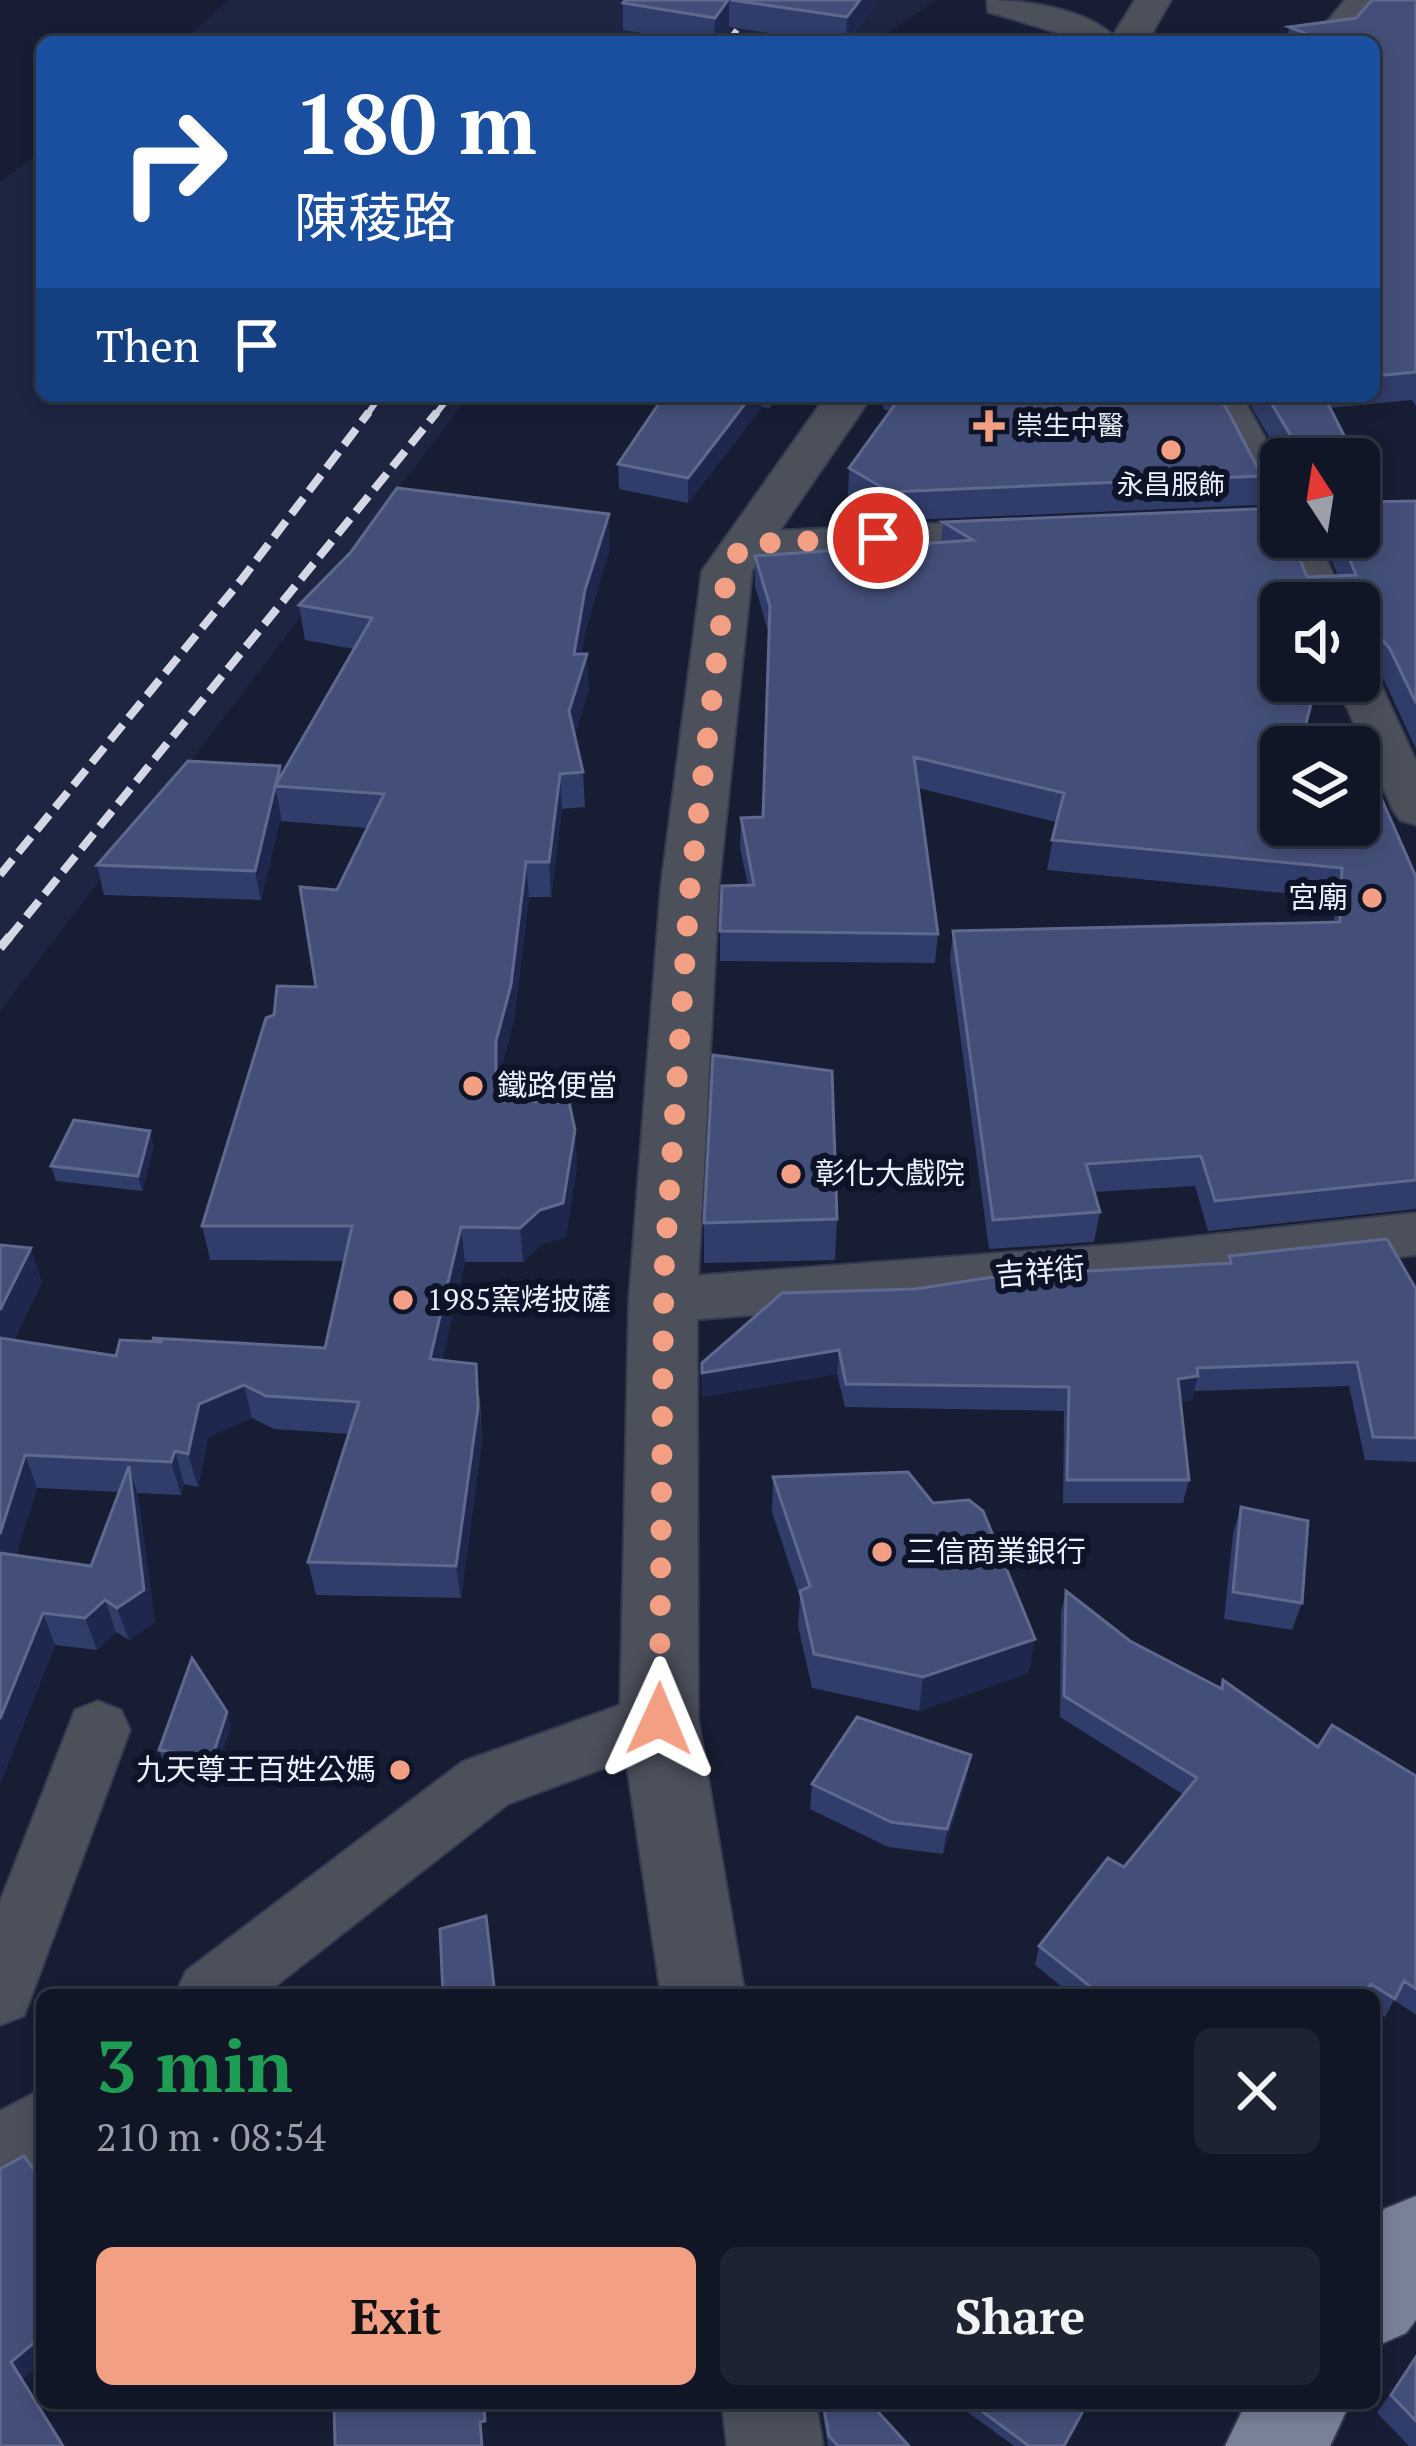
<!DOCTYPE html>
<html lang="en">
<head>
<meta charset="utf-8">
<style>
  body { margin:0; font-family:"PT Serif","Noto Sans TC",serif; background:#1e2332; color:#f1f3f6; height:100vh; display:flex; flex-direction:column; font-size:45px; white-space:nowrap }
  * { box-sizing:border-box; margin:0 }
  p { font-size:39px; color:#9c9fa7 }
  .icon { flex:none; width:66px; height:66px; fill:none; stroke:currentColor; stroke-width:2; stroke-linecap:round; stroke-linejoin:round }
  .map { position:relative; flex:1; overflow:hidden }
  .details { position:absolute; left:36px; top:1989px; width:1344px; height:420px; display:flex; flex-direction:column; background:#111626; border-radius:18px; box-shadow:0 6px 18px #0003,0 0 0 3px #303543 }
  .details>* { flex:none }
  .guide { position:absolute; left:36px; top:36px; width:1344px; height:366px; border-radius:18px; box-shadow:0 6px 18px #0003,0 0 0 3px #303543; background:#1a4fa0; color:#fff; overflow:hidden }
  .needle { width:78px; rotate:348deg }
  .tools { position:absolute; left:1260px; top:438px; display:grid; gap:24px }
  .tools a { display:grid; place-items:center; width:120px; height:120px; border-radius:18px; background:#111626; box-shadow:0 6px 18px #0003,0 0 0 3px #303543; font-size:60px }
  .pin { position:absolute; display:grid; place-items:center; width:102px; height:102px; color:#fff; margin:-51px; border:6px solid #fff; border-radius:50%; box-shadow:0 3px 12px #0007 }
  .me { position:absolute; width:132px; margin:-66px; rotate:1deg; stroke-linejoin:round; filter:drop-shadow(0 0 9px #0008) }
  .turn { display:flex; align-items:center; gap:42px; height:252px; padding:0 60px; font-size:54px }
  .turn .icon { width:156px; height:156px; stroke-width:2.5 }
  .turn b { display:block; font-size:84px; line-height:102px }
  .then { display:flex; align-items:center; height:114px; padding:0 60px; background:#0003; gap:24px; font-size:45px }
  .round { display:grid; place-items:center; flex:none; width:126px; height:126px; border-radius:18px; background:#1e2332 }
  .head { display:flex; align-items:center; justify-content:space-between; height:204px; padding:0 60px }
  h1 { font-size:72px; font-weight:600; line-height:90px; color:#1e9e55 }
  .button { display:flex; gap:24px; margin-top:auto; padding:24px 60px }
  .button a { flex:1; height:138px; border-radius:18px; background:#f39f83; color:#111; font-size:48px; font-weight:600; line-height:138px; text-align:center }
  .button a+a { background:#1e2332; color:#f1f3f6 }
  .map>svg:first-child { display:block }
  .built { fill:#1e2541 }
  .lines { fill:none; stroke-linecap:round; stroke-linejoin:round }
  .minor-casing { stroke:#353b4f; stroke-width:4 }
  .tertiary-casing { stroke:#353b4f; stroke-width:4 }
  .primary-casing { stroke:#353b4f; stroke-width:4 }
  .minor { fill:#4c505b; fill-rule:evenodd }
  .tertiary { fill:#4c505b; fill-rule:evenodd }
  .primary { fill:#798198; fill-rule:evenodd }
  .rail-far2 { stroke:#d4d8e5; stroke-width:6; stroke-dasharray:15 8; stroke-linecap:butt }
  .rail-far1 { stroke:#d4d8e5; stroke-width:8; stroke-dasharray:20 9; stroke-linecap:butt }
  .rail { stroke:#d4d8e5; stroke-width:9; stroke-dasharray:24 12; stroke-linecap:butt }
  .wall { fill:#303c69; fill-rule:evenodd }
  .shaded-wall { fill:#1e274d }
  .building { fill:#444f79; stroke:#5f688d; stroke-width:3 }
  .route { stroke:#f39f83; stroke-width:21; stroke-dasharray:0 37.8 }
  .poi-dot { fill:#f39f83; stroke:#0e1428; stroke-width:4.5 }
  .labels { text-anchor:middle; stroke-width:12; stroke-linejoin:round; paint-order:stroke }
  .far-poi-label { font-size:27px; fill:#ecf0fc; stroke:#0e1428; text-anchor:start }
  .poi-label { font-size:30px; fill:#ecf0fc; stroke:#0e1428; text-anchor:start }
  .street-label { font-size:30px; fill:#ecf0fc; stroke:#0e1428 }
</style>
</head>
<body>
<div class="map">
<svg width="1416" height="2446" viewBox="0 0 1416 2446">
  <rect width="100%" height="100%" fill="#171d33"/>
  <path class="built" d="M228,0h708l-63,42h-692z
    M42,151v245h427l-469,615v-829z"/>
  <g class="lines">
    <g class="minor-casing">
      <path id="minor" d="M987,0c38,0 106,9 132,42 -44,0 -86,-18 -131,-30z
        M1204,396h38l39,71v49l-14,-4 -6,-8z
        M1015,520l14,3 6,9 -6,9 -286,15 -14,-3 -6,-9 6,-9 14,-3z
        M1281,531v6h36l28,66h-42l-26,-66z
        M1359,668l13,4 7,9 37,80v64l-16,-5 -7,-10 -58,-129h24z
        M1416,1213v42l-292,31 -461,36 -20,-7 -8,-15 8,-15 20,-7 461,-34z
        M659,1691l23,8 9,20 -9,20 -174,65 -244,191h-89l11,-24 276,-209z
        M98,1701l23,9 9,20 -106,286 -24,9v-123l75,-192z
        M42,2089v79l-42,22v-79z"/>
    </g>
    <g class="tertiary-casing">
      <path id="tertiary" d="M1135,0h36l-24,42h-38z
        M1345,0h38l-32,40 -53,2 27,-18z
        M826,396h46l-120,175 -33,315 -22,414 1,419 47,276h-84l-41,-276 9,-419 32,-414 41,-315z
        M722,2403h94l7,43h-96z"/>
    </g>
    <g class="primary-casing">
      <path id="primary" d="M1416,2196v124l-10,13 -32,14v-124l10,-14z
        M1246,2403h104l-20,43h-105z"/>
    </g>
    <use href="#minor" class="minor"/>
    <use href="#tertiary" class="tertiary"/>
    <use href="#primary" class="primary"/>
    <path class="rail-far2" d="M728,42l31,-42
      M367,415l13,-19
      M435,415l15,-19"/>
    <path class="rail-far1" d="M0,875l242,-296 127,-167
      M8,939l429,-527"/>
    <path class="rail" d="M0,948l10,-12"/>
  </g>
  <path class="wall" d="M625,0h254l-32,42h-16l-102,-15 -12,15h-21l-73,-12v-27z
    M1416,0v406l-4,-6 -82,8 26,51h-74l-37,-63h129v-354h-87l2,-15 67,-9z
    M664,396h115l-9,12 -8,-1 -74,96 -69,-14 -1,-25z
    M884,396h336l42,80 -5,29 -369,16 -40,-24 1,-29 41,-57 -7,-2z
    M1416,501v248l-33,-71 -10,-10 -14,-3v-62h-78v222l135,52v332l-208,22 -13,-45 -101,6 6,20 -6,30 -105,7 -39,-289 3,-29 381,-9 1,-24 -288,-28 9,-48 -138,-34 20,146 -3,29 -215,-2v-30l28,-46 -8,-37 1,-30 22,-1 6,-182 -14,-49v-30l186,-14 2,-20 364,55 31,-1 -16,-39h37l4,-35z
    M610,548l-23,77 -6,29 8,35 -14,45 8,38 2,35 -23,2 -11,88h-22l-15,123 -15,56v25l78,64 -11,72 -24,7 -19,18h-58l-23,98 38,37 2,44 -21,157 -145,-3 -8,-33 41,-128 -75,-5 -22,-11 -44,19 -10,50 -14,-3 -3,11 -44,-2 18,129 -26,18 -13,-8 -19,18 -42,-5 -55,139v-539l42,37 -28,58 102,16 38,-14 -2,-4 173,10 19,-87 -134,-1 -8,-34 72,-211 42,-28 21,-97 30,-62 -86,-7v-5l-20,84 -157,-5 -7,-30 183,-99 2,9 72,-126 -49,-9 -6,-35zM37,1488l82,4 -28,74 -75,-11z
    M154,1146l-12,45 -86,-10 -5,-15z
    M837,1219l-2,41 -131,3v-40z
    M1229,1256l187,33v173l-51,-2 -16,-74 -155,5 -2,9 -12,2 9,78 -6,23h-120l1,-92 -219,-4 -8,-33 -135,23v-24l213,-84 312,-26z
    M773,1477l256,196 -110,38 -107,-23 -14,-62 2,-29 -28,-85z
    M1241,1507l61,96 -10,27 -68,-11 9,-85z
    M1066,1591l64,50 90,47 3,-8 95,67 98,29v239l-22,-15 -9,17 -11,-7v-15h-302l-37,-30 4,-19 85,-79 60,-72 -124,-78 1,-105z
    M231,1725l-15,46 -52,-8 -5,-13z
    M971,1755l-5,26 -23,73 -55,-7 -78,-38 2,-25z
    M1416,2356v90h-7l-32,-33z
    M821,2403h49l39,43h-81z
    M955,2403h118l7,17 -15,26h-51z"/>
  <path class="shaded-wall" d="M729,0v27l-12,15h-3l1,-24z
    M860,0h19l-33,42 1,-25z
    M751,396h11v11l-74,96v-25z
    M771,396h8l-9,12z
    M609,514l1,34 -23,77 -12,64 -1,-35 11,-64z
    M587,654l2,35 -18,57 -2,-35z
    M560,774l2,35 -11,88 -2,-35z
    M275,786l6,30 -20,84 -6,-29z
    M526,862l3,35 -15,123 -15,56 1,60 -4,-35v-60z
    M575,1130l2,35 -11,72 -24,7 -19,18 -3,-34 20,-18z
    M150,1131l4,15 -12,45 -4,-15z
    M461,1227l4,35 -30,131 -5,-34z
    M31,1248l11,34 -42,86v-58z
    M839,1350l-2,24 -135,23v-24z
    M476,1364l6,77 -21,157 -5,-32z
    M1198,1376l-6,24 -20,3 6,-24z
    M244,1385l8,33 -44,19 -10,50 -10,-33 11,-50z
    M175,1451l9,33 -3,11 -10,-33z
    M25,1455l12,33 -30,96 -7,-17v-33z
    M129,1466l10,33 16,123 -26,18 -12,-32z
    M105,1600l11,32 -19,18 -12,-32z
    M43,1613l12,32 -55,139v-65z
    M1035,1639l-6,34 -110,38 4,-34z
    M227,1712l4,13 -15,46 -4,-13z
    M971,1755l-5,26 -23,73 4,-25z
    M42,2336v28l-19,15 42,67h-2l-52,-84z"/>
  <path class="building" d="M625,0h103l-13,18 -92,-15z
    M731,0h129l-13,17z
    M1372,0h44v372l-42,4v-334h-47l-38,-15 67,-9z
    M664,396h87l-63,82 -70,-14z
    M901,396h319l42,80 -372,16 -41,-24z
    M1267,396h57l32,63h-65v-23z
    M1359,464l4,8v30l53,-1v202l-26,-54 -9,-11 -17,-3 -5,-10v-22h-11l-8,-15 -3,15h-56v78h36l-17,66h-19v78h78v-58l8,-1 49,111v303l-201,21 -14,-45 -115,8 14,48 -107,8 -40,-289 387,-9 2,-54 -290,-28 12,-47 -150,-36 24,177 -218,-3 2,-45 32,-1 -13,-67 22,-1 7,-211 -15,-50 218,-16 -30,-18 336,-14 2,5v24h10l16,40 49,-2 -15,-38h18z
    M397,488l212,26 -24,76 -11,64h13l-18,57 14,61 -23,2 -11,88h-23l-15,123 -15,56v60l73,1 6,28 -12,73 -23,7 -20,18 -59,-1 -31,132 46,5 2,44 -22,158 -148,-4 51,-160 -93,-6 -22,-11 -45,19 -11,50 -13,-3 -4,11 -146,-7 -25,79v-196l116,18 4,-16 42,2 -10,-4 173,10 27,-122h-150l64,-208 8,-3 3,-29 39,1 -16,-100 37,3 47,-96 -109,-8 97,-168 -73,-13 52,-53z
    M188,761l92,5 -25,105 -158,-6z
    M713,1055l119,16 5,148 -133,4z
    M74,1120l76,11 -12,45 -87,-10z
    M1387,1239l29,50v149l-43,-1 -16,-75 -160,6 1,8 -20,3 11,101h-122l2,-93 -223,-3 -7,-34 -137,23v-10l80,-70 133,-4 85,-13 231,-13 -2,-7z
    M0,1245l31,3 -31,62z
    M129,1466l15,124 -27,18 -12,-8 -20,18 -42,-5 -43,106v-166l91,13z
    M908,1472l25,31 36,-3 14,11 52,128 -112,38 -109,-23 -14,-63 10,-5 -37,-109z
    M1241,1507l67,14 -6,82 -69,-11z
    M1066,1591l64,50 92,48 1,-9 95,67 14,-22 84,51v213l-12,-8 -9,18 -24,-15 -8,11h-262l-62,-49 69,-88 16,9 73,-89 -133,-82z
    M192,1658l35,54 -15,46 -53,-8z
    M857,1717l114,38 -24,74 -56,-7 -79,-38z
    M486,1916l9,79h-52l-3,-66z
    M24,2156l18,25v155l-31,26 52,84h-63v-277z
    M1416,2357v64l-25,-26z
    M334,2403h150l1,18 -5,1 2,24h-147z
    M823,2403h47l39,43h-71l-9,-10z
    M971,2403h102l10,8 -19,35h-35z"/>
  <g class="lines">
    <path class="route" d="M659,1719l5,-448 26,-385 37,-315 16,-27 135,-6"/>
  </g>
  <g class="poi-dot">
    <path d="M983 408h12v12h12v12h-12v12h-12v-12h-12v-12h12z"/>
    <circle cx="1171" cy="450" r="12"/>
    <circle cx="1372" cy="898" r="12"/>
    <circle cx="473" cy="1086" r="12"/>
    <circle cx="791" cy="1174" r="12"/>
    <circle cx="403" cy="1300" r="12"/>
    <circle cx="882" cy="1552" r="12"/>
    <circle cx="400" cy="1770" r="12"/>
  </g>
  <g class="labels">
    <g class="far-poi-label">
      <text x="1016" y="435">崇生中醫</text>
      <text x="1171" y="494" text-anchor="middle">永昌服飾</text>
    </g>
    <g class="poi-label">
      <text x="1348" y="908" text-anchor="end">宮廟</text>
      <text x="497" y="1096">鐵路便當</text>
      <text x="815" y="1184">彰化大戲院</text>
      <text x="427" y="1310">1985窯烤披薩</text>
      <text x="906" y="1562">三信商業銀行</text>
      <text x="376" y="1780" text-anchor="end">九天尊王百姓公媽</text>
    </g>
    <g class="street-label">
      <text transform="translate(1040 1272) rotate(-5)" y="10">吉祥街</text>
    </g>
  </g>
</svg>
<div class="tools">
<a><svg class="needle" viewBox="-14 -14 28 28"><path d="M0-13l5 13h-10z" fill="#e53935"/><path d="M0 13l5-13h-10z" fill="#9c9fa7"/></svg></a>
<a><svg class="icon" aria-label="sound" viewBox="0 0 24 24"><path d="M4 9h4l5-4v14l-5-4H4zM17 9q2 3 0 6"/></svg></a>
<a><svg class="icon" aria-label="layers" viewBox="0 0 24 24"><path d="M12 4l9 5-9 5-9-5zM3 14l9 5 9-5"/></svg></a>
</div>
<div class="pin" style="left:878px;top:538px;background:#d93025"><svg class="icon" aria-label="arrive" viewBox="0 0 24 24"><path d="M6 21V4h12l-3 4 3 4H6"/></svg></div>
<svg class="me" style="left:659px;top:1719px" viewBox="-20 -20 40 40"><path d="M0-17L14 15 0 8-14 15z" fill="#f39f83" stroke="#fff" stroke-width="4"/></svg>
<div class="guide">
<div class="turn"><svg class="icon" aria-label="right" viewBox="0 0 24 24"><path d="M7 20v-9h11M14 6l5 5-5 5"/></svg><div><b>180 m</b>陳稜路</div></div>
<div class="then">Then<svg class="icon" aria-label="arrive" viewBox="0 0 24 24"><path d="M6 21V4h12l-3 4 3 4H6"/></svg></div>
</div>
<section class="details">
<div class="head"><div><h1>3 min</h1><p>210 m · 08:54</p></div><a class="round"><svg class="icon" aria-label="close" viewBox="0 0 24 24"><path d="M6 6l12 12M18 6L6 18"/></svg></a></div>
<div class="button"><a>Exit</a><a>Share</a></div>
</section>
</div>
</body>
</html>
